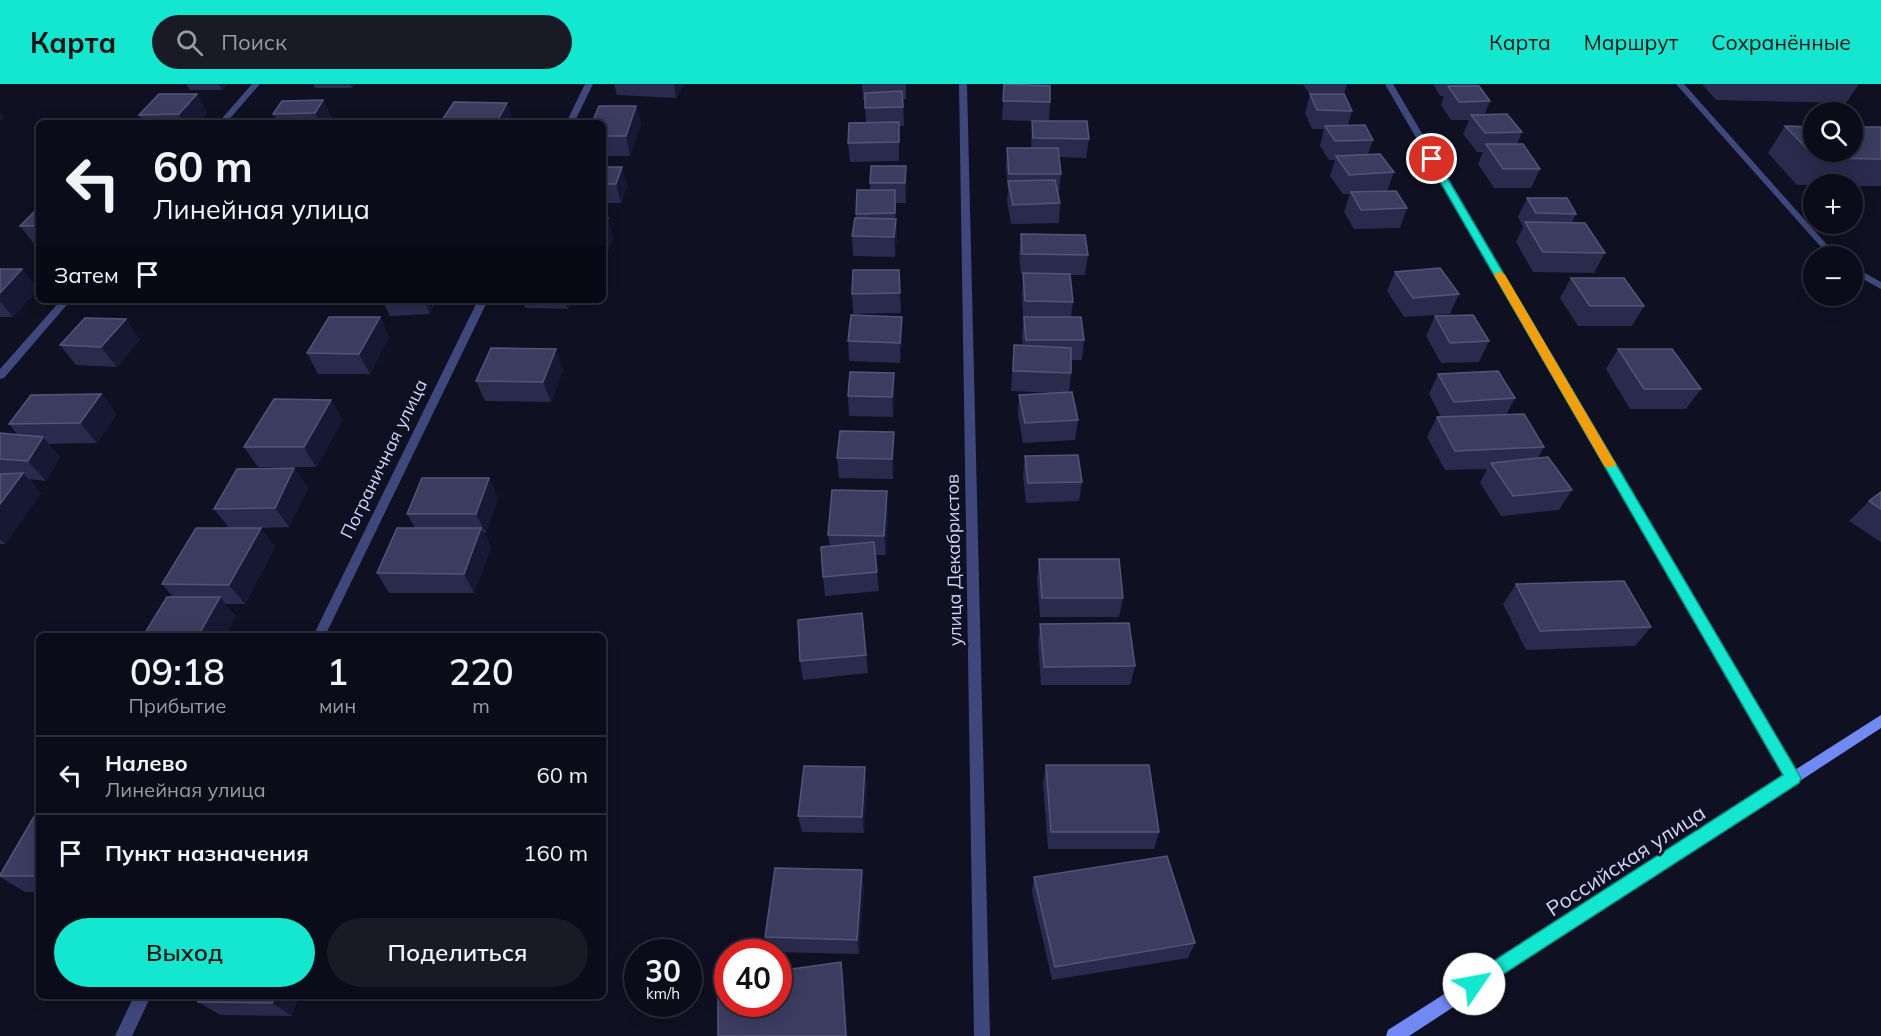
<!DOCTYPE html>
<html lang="ru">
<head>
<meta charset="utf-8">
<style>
  body { margin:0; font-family:Mulish,sans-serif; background:#191a26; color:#f1f3f6; height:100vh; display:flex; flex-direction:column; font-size:22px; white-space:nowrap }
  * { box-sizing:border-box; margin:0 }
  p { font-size:20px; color:#9a9ba2 }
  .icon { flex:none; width:33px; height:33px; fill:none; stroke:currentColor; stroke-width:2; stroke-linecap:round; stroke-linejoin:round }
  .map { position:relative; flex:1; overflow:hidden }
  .panel { position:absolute; left:36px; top:549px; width:570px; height:366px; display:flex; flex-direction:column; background:#0b0c19; border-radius:9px; box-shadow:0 3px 15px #0003,0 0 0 2px #2b2c38 }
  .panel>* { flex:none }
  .top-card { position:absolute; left:36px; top:36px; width:570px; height:183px; border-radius:9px; box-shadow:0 3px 15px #0003,0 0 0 2px #2b2c38; background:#0b0c19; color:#f1f3f6; overflow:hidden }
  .buttons { position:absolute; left:1803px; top:18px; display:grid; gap:12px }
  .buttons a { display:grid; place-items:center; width:60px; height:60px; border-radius:50%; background:#0b0c19; box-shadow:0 3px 15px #0003,0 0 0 2px #2b2c38; font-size:30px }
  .speed { position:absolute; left:624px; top:855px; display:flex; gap:12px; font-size:30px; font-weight:700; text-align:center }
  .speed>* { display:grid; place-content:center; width:78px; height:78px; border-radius:50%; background:#0b0c19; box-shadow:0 3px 15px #0003,0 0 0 2px #2b2c38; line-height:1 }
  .speed small { font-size:15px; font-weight:400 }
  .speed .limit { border:9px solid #d22; background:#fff; color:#111 }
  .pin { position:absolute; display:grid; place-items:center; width:51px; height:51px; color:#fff; margin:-26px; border:3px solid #fff; border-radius:50%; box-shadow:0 2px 6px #0007 }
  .me { position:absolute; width:66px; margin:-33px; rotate:57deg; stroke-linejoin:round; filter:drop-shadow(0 0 4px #0008) }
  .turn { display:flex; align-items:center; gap:21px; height:126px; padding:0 18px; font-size:27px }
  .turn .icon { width:78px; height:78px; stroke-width:2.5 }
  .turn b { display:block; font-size:42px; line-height:51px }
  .then { display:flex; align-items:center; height:57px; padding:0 18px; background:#0003; gap:12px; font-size:22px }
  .eta { display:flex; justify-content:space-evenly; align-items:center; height:102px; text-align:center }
  .eta b { font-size:36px; font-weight:600; line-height:42px }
  .action { display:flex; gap:12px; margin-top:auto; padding:12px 18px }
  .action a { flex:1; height:69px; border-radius:36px; background:#13e7d0; color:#111; font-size:24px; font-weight:600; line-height:69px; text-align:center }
  .action a+a { background:#191a26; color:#f1f3f6 }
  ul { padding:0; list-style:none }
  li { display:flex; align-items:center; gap:18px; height:78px; padding:0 18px; border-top:2px solid #2b2c38 }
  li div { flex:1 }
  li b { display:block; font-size:22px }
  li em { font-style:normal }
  header { display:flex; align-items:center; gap:36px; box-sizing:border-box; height:84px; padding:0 30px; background:#13e7d0; color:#111 }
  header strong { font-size:28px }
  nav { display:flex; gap:33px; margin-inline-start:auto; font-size:21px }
  .search { width:420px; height:54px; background:#191a26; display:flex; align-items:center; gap:15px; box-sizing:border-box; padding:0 21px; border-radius:33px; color:#9a9ba2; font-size:22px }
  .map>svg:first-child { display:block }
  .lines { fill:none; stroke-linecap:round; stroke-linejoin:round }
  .lane { fill:#3e487c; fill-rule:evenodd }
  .street { fill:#3e487c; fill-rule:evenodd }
  .secondary { fill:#7189f3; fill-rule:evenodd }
  .wall { fill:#2a2a4d }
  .shaded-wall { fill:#171834 }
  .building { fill:#3c3c60; stroke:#535478; stroke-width:1.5 }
  .route { fill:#13e7d0; stroke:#0c9687; stroke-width:1.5 }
  .slow { fill:#f59e0b }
  .labels { text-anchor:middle; stroke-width:6; stroke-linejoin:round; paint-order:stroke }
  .street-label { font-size:18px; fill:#d2d6fb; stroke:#0f1021 }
  .near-street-label { font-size:21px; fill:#d2d6fb; stroke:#0f1021 }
</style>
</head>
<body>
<header>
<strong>Карта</strong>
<div class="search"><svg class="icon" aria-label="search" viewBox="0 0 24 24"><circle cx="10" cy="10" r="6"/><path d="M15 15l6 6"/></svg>Поиск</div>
<nav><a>Карта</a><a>Маршрут</a><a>Сохранённые</a></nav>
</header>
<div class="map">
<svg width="1881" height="952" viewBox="0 0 1881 952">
  <rect width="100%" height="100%" fill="#0f1021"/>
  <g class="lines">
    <path class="lane" d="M1676,0h8l153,172h-8z
      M1852,182l29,16v7l-29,-16z"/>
    <path class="street" d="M252,0h8l-34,39h-8z
      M585,0h8l-19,39h-8z
      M959,0h8l23,952h-16z
      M1385,0h8l405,690 2,4 -2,4 -5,2 -5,-2z
      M61,216h10l-67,78 -4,1v-10z
      M478,216h10l-163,336h-12z
      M134,912h17l-19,40h-17z"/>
    <path class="secondary" d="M1881,631v13l-472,308h-23l2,-6z"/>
  </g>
  <path class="wall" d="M186,0h42l-6,6h-32z
    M313,0h43l-4,4h-37z
    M614,0h70l-8,14 -59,-3z
    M862,0h44v15h-3l1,27h-5v35l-49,1 -2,-19 18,-20 -1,-23h-2z
    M1004,0h47l-2,37 40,18 -3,19 -27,-1 2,17 -2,19h-1l2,10 -1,20 -48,1 -4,-23 1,-11 -2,-23 1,-19h24l1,-27 -30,-1z
    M1303,0h44l-3,10 8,17 -4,14 25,15 -5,14 26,18 -7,19 20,17 -7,20 -46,1 -10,-17 6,-18h-7l-13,-18 5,-16h-6l-9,-14 4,-17h-12l-7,-16 5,-18z
    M1433,0h44l-1,2 14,15 -6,14 38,17 -5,12 23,25 -9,19h-37l-16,-24 5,-12h-6l-14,-18 6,-14h-18l-10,-15 3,-9h-4z
    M1702,0h157l-13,19 -130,-3z
    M197,10l10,19 -8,10h-55l-5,-8z
    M323,16l9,19 -3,4h-51l-5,-9z
    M636,22l5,18 -11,32h-27v-33z
    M1785,42l96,1v59h-29v-2l-55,1 -29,-32z
    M906,82v37h-11l2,35 -2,19 -42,-1 -1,-20 4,-18 1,-28h13v-7z
    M603,83l24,19 -6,17h-18z
    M1527,114l49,16 -4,9 33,30 -11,20 -61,-1 -17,-30 7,-15 -5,-10z
    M39,123v38h-4l-15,-19z
    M1021,150l67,21 -3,20h-15l3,27 -2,15 13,23 -2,20h-11v13l-2,20 9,27 -3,20 -52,3 -5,-28 1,-20 40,-2 -48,-2 3,-46 9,1 -1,-9 1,-17 -1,-27 1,-19h-2l-2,-20z
    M0,185h22l16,20 -25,28h-13z
    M899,186l2,43 -48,1 -1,-20z
    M1395,188l64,22 -9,20 -46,3 -17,-26z
    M1571,194l73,28 -12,20h-54l-18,-28z
    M382,216h54l-6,14 -40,2z
    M522,216h50l-4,9 -43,-1z
    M1435,232l54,25 -10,21 -38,1 -15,-27z
    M380,233l9,20 -19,37h-52l-11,-21z
    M902,233v20l-2,26 -51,-2 -1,-20z
    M140,255l-23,28 -41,-2 -16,-20z
    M1618,265l83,40 -15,20h-56l-24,-40z
    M563,286l-12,32 -66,-1 -9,-20z
    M1438,290l77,24 -9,17 38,32 -6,11 34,32 -13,20 -58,6 -21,-33 7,-14 -42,1 -18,-33 10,-20h4l-12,-23z
    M895,309l-2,24 -44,-1 -1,-20z
    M101,310l16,20 -20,29 -48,1 11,13 -14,24 -17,-2 12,14 -36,51h-5v-111l18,2 -9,-11z
    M343,336l-27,47h-58l-14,-20z
    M894,368l-1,27 -54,-1 -2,-20z
    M1025,372l57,26 -3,19 -53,2 -3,-27z
    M294,384l14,20 -19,39 -28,1 14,19 -30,57h-20l11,12 -11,20h-82l30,-39 -11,-13 67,-56 -15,-19z
    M489,394l9,20 -12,35h-2l7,14 -17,46h-85l-12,-20 38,-45 -8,-14z
    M1881,408v50l-32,-21 20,-20z
    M888,427l-2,44h-11l4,36 -54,5 -2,-19 7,-31 -2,-11z
    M1039,475l84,39 -4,19h-79l-3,-38z
    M1516,500l135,43 -16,19 -109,4 -23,-46z
    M862,529l6,60 -65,7 -3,-19z
    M1040,540l95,42 -5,19h-89l-3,-42z
    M1046,681l113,67 -5,17h-106l-5,-66z
    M867,700l-3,49 -62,-1 -4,-16z
    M39,724v84h-14l-25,-15z
    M1034,793l161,66 -7,15 -136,22 -20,-88z
    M864,802l-5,68 -89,-2 -5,-15z
    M299,912l-7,20 -72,-1 -22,-13z"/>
  <path class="shaded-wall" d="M219,0h9l-6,6z
    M350,0h6l-4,4z
    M674,0h10l-8,14z
    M197,10l10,19 -8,10h-16l-4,-9z
    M323,16l9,19 -3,4h-9l-5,-10z
    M507,19l7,19 -1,1h-17z
    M636,22l5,18 -11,32 -4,-20z
    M0,27l5,6 -5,4z
    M906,82l1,20 -1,17 -1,-20z
    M622,83l5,19 -6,17 -5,-19z
    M895,106l2,48 -2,19 -1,-20 1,-12z
    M608,134l5,20 -8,24 -2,-7v-22z
    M22,185l16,20 -25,28 -13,-16v-8z
    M424,216h12l-6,14z
    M565,216h7l-4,9z
    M380,233l9,20 -19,37 -11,-20z
    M902,233v20l-2,26v-20z
    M126,235l14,20 -23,28 -16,-20z
    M556,265l7,21 -12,32 -8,-20z
    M894,289l1,20 -2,24 -1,-20z
    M101,310l16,20 -20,29 -17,-20z
    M331,316l12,20 -27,47 -12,-20z
    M894,348v20l-1,27 -1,-20z
    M43,353l17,20 -14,24 -18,-20z
    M294,384l14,20 -19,39 -14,-19z
    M23,389l18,20 -36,51 -5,-5v-35z
    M489,394l9,20 -12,35 -10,-19z
    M887,407l1,20 -2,44 -2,-19z
    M261,444l14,19 -30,57 -16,-19z
    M481,444l10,19 -17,46 -10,-19z
    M220,513l16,19 -11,20h-27z
    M865,683l2,17 -3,49 -2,-16z
    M862,786l2,16 -5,68 -2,-14z
    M841,878l3,14 4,60h-2z
    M275,912h24l-7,20 -20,-13z"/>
  <path class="building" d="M1004,0l46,2v16l-47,-1z
    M1448,2h31l11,15 -31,1z
    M902,7l1,16 -38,1v-15z
    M159,10h38l-18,20 -40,1z
    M1310,10h34l8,17 -35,-1z
    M323,16l-8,13 -42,1 9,-13z
    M454,18l53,1 -11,20h-56z
    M599,22h37l-10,30h-23v-13h-11z
    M1507,30l15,18 -37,1 -14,-18z
    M1032,37h55l2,18 -56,-1z
    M899,38v20l-51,1 1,-20z
    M1365,41l8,15 -38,1 -10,-15z
    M1785,42l29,1v25h38v-25h29v32l-65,-1z
    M1486,60h37l17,25h-37z
    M1007,64h51l3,26h-52z
    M1380,70l14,18 -45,3 -13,-19z
    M871,82h35l-1,17h-35z
    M603,83h19l-6,17h-13z
    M1055,96l5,23 -47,2 -5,-24z
    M857,106h38v23l-39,1z
    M1396,107l11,17 -46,2 -10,-18z
    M1527,114h40l9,16 -40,-1z
    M39,123v19h-19z
    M603,134h5l-5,15z
    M855,134l41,1 -2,18 -42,-1z
    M1525,138l60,1 20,30 -62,-1z
    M1021,150l64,1 3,20 -66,-1z
    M1440,184l19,26 -46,4 -18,-26z
    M0,185h22l-22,24z
    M853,186h46l1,23 -48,1z
    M1023,189l47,1 3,28 -48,-1z
    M1571,194h53l20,28h-54z
    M851,231l51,2 -2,26 -52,-2z
    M1473,231l16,26 -39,2 -15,-27z
    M329,233h51l-21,37 -52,-1z
    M1024,233h57l3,23h-58z
    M85,234l41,1 -25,28 -41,-2z
    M1014,261l57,3v25l-58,-2z
    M491,264l65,1 -13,33 -67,-1z
    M1618,265h54l29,40h-57z
    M1498,287l17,27 -61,4 -16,-28z
    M850,288l44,1 -2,24 -44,-1z
    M1072,308l6,28 -53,3 -6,-28z
    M101,310l-21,29 -71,1 22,-29z
    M274,315l57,1 -27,47h-60z
    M1524,330l20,33 -89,4 -18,-34z
    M840,347l54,1 -2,27 -55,-1z
    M0,349l43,4 -15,24 -28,-2z
    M1078,371l4,27 -54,1 -3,-27z
    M1548,373l24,33 -59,6 -22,-33z
    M294,384l-19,40 -61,1 23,-40z
    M23,389l-23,31v-30z
    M422,394h67l-13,36h-69z
    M832,406l55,1 -3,45 -56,-1z
    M1881,408v17l-12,-8z
    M196,444h65l-32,57 -67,-1z
    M397,444h84l-17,46 -87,-1z
    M874,458l3,30 -54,5 -2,-30z
    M1039,475h80l4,39h-81z
    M1624,497l27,46 -111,4 -24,-47z
    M167,513h53l-22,39h-55z
    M862,529l4,42 -66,6 -2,-41z
    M1129,539l6,43 -91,1 -4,-43z
    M358,549l55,3h-56z
    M1046,681h103l10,67h-108z
    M804,682l61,1 -3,50 -64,-1z
    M39,724v68h-39v-1z
    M1167,772l28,87 -140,24 -21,-90z
    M775,784l87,2 -5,70 -92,-3z
    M841,878l5,74h-128v-57l10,-2v27h50v-33z
    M201,912h74l-3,7 -74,-1z"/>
  <path class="route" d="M1428,73l8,2 365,619 -2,5 -325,210 -7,-2 -2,-7 2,-6 316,-203 -356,-616z"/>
  <path class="slow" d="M1499,187l6,4 109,186 2,3 -2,3h-9l-111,-192z"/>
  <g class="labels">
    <g class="street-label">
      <text transform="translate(384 375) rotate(-64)" y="6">Пограничная улица</text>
      <text transform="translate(954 476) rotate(-91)" y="6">улица Декабристов</text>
    </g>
    <g class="near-street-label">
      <text transform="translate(1626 777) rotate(-33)" y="7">Российская улица</text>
    </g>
  </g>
</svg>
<div class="buttons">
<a><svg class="icon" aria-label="search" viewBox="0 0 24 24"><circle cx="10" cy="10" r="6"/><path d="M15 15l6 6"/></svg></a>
<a>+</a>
<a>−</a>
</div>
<div class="speed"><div>30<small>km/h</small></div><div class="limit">40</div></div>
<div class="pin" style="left:1432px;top:75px;background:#d93025"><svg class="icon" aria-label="arrive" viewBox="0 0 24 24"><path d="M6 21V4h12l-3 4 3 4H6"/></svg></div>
<svg class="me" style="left:1474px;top:900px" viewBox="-20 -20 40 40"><circle r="19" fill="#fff"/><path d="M0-13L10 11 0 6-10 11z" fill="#13e7d0"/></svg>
<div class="top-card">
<div class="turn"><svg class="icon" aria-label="left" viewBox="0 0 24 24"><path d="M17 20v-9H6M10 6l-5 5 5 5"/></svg><div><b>60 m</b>Линейная улица</div></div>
<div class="then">Затем<svg class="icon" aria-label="arrive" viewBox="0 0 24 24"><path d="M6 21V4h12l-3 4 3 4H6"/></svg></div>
</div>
<section class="panel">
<div class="eta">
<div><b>09:18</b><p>Прибытие</p></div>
<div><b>1</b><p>мин</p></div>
<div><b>220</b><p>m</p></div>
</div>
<ul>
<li><svg class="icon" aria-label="left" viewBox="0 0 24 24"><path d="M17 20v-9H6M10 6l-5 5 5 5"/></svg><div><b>Налево</b><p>Линейная улица</p></div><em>60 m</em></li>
<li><svg class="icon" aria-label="arrive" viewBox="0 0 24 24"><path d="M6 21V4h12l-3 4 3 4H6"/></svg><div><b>Пункт назначения</b></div><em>160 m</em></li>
</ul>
<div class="action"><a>Выход</a><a>Поделиться</a></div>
</section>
</div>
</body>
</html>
